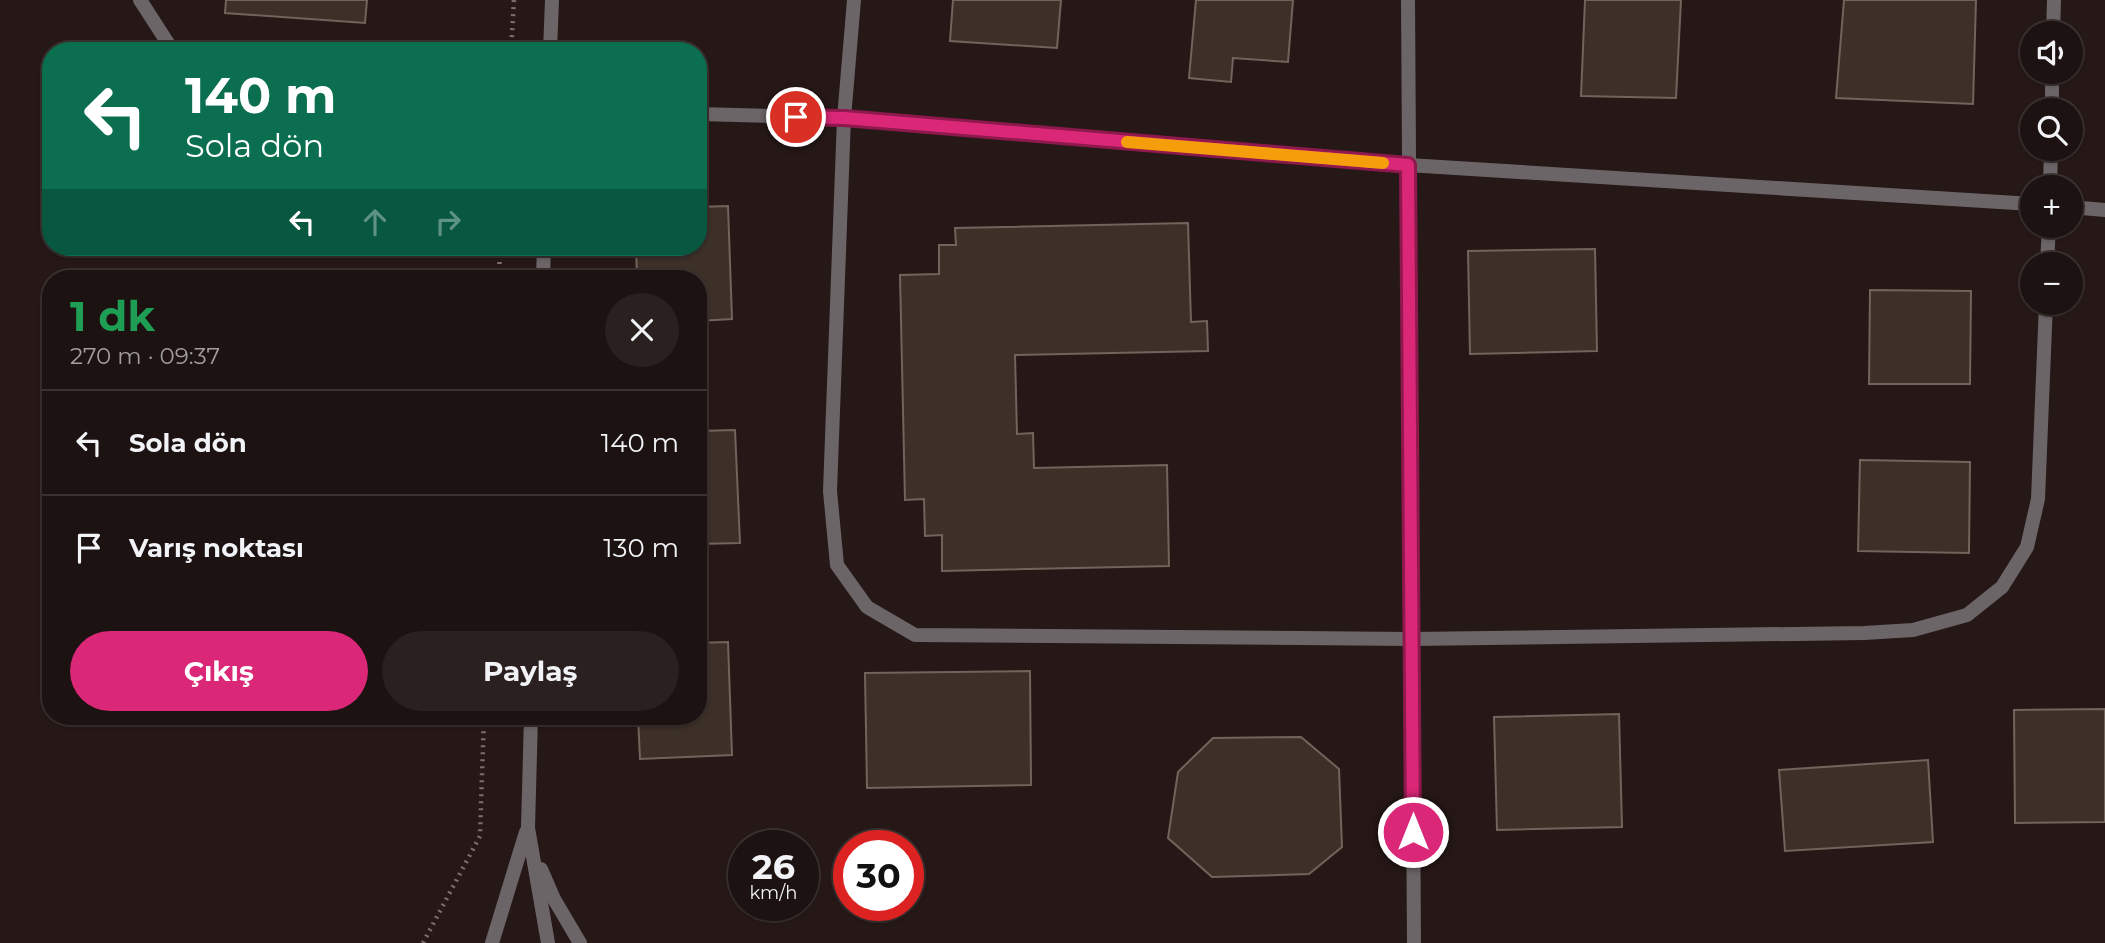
<!DOCTYPE html>
<html lang="tr">
<head>
<meta charset="utf-8">
<style>
  body { margin:0; font-family:Montserrat,sans-serif; background:#29201f; color:#f1f3f6; height:100vh; display:flex; flex-direction:column; font-size:26px; white-space:nowrap }
  * { box-sizing:border-box; margin:0 }
  p { font-size:23px; color:#a09e9f }
  .icon { flex:none; width:38px; height:38px; fill:none; stroke:currentColor; stroke-width:2; stroke-linecap:round; stroke-linejoin:round }
  .map { position:relative; flex:1; overflow:hidden }
  .panel { position:absolute; left:42px; top:270px; width:665px; height:455px; display:flex; flex-direction:column; background:#1c1211; border-radius:28px; box-shadow:0 2px 5px #0004,0 0 0 2px #3a3231 }
  .panel>* { flex:none }
  .guide { position:absolute; left:42px; top:42px; width:665px; height:214px; border-radius:28px; box-shadow:0 2px 5px #0004,0 0 0 2px #3a3231; background:#0b6e4f; color:#fff; overflow:hidden }
  .tools { position:absolute; left:2020px; top:21px; display:grid; gap:14px }
  .tools a { display:grid; place-items:center; width:63px; height:63px; border-radius:50%; background:#1c1211; box-shadow:0 2px 5px #0004,0 0 0 2px #3a3231; font-size:35px }
  .speed { position:absolute; left:728px; top:830px; display:flex; gap:14px; font-size:35px; font-weight:700; text-align:center }
  .speed>* { display:grid; place-content:center; width:91px; height:91px; border-radius:50%; background:#1c1211; box-shadow:0 2px 5px #0004,0 0 0 2px #3a3231; line-height:1 }
  .speed small { font-size:18px; font-weight:400 }
  .speed .limit { border:10px solid #d22; background:#fff; color:#111 }
  .pin { position:absolute; display:grid; place-items:center; width:60px; height:60px; color:#fff; margin:-30px; border:4px solid #fff; border-radius:50%; box-shadow:0 2px 7px #0007 }
  .me { position:absolute; width:77px; margin:-38px; rotate:0deg; stroke-linejoin:round; filter:drop-shadow(0 0 5px #0008) }
  .turn { display:flex; align-items:center; gap:24px; height:147px; padding:0 28px; font-size:32px }
  .turn .icon { width:91px; height:91px; stroke-width:2.5 }
  .turn b { display:block; font-size:49px; line-height:60px }
  .lanes { display:flex; align-items:center; height:66px; padding:0 28px; background:#0003; justify-content:center; gap:35px; direction:ltr }
  .lanes .off { opacity:.35 }
  .round { display:grid; place-items:center; flex:none; width:74px; height:74px; border-radius:37px; background:#29201f }
  .headline { display:flex; align-items:center; justify-content:space-between; height:119px; padding:0 28px }
  h1 { font-size:42px; font-weight:700; line-height:52px; color:#1e9e55 }
  .cta { display:flex; gap:14px; margin-top:auto; padding:14px 28px }
  .cta a { flex:1; height:80px; border-radius:42px; background:#db2777; color:#fff; font-size:28px; font-weight:700; line-height:80px; text-align:center }
  .cta a+a { background:#29201f; color:#f1f3f6 }
  ul { padding:0; list-style:none }
  li { display:flex; align-items:center; gap:21px; height:105px; padding:0 28px; border-top:2px solid #3a3231 }
  li div { flex:1 }
  li b { display:block; font-size:26px }
  li em { font-style:normal }
  .map>svg:first-child { display:block }
  .building { fill:#3c3028; stroke:#72645b; stroke-width:2 }
  .lines { fill:none; stroke-linecap:round; stroke-linejoin:round }
  .path { stroke:#7b6f6e; stroke-width:4.5; stroke-dasharray:2 5; stroke-linecap:butt }
  .lane { stroke:#6c6568; stroke-width:14 }
  .street { stroke:#6c6568; stroke-width:14 }
  .route-casing { stroke:#8e194d; stroke-width:18 }
  .route { stroke:#db2777; stroke-width:12 }
  .slow { stroke:#f59e0b; stroke-width:12 }
</style>
</head>
<body>
<div class="map">
<svg width="2105" height="943" viewBox="0 0 2105 943">
  <rect width="100%" height="100%" fill="#261817"/>
  <path class="building" d="M226,0h141l-2,23 -140,-10z
    M953,0h108l-4,48 -107,-7z
    M1196,0h97l-5,62 -55,-4 -2,24 -42,-4z
    M1585,0h96l-5,98 -95,-2z
    M1844,0h132l-3,104 -137,-6z
    M728,206l4,113 -34,2v-43h-61l-1,-31h62v-40z
    M1188,223l3,99 16,-1 1,30 -193,4 2,79 16,-1 1,35 133,-3 2,101 -227,5v-36l-17,1 -1,-37 -19,1 -5,-225 39,-1v-29h17l-1,-17z
    M1595,249l2,102 -127,3 -2,-103z
    M1870,290l101,1 -1,93h-101z
    M735,430l5,113 -42,1v-113z
    M1860,460l110,2 -1,91 -111,-2z
    M728,642l4,113 -92,4 -2,-43h60v-73z
    M1030,671l1,114 -164,3 -2,-115z
    M2105,709v113l-90,1 -1,-113z
    M1619,714l3,113 -125,3 -3,-113z
    M1301,737l38,32 3,78 -33,27 -97,3 -44,-39 10,-66 35,-34z
    M1928,760l5,82 -148,9 -6,-81z"/>
  <g class="lines">
    <path class="path" d="M511,51l3,-51
      M499,278l1,-31
      M423,943l57,-107 4,-120"/>
    <path class="lane" d="M854,0l-10,118 -14,373 7,74 30,42 48,28 497,4 452,-6 49,-3 54,-15 35,-28 25,-40 11,-48 8,-196
      M2053,33l1,-33
      M2052,110v-38
      M2050,187l1,-38
      M2047,264l2,-38"/>
    <path class="street" d="M140,0l33,51
      M1408,0l6,943
      M550,51l2,-51
      M698,114l146,4 564,47 624,39
      M2070,207l35,3
      M543,278l1,-31
      M531,716l-3,112 20,115
      M541,869l13,30 26,44
      M492,943l34,-111"/>
  </g>
  <g class="lines">
    <g class="route-casing">
      <path id="route" d="M796,117l48,1 564,47 5,667"/>
    </g>
    <use href="#route" class="route"/>
    <path class="slow" d="M1127,142l256,21"/>
  </g>
</svg>
<div class="tools">
<a><svg class="icon" aria-label="sound" viewBox="0 0 24 24"><path d="M4 9h4l5-4v14l-5-4H4zM17 9q2 3 0 6"/></svg></a>
<a><svg class="icon" aria-label="search" viewBox="0 0 24 24"><circle cx="10" cy="10" r="6"/><path d="M15 15l6 6"/></svg></a>
<a>+</a>
<a>−</a>
</div>
<div class="speed"><div>26<small>km/h</small></div><div class="limit">30</div></div>
<div class="pin" style="left:796px;top:117px;background:#d93025"><svg class="icon" aria-label="arrive" viewBox="0 0 24 24"><path d="M6 21V4h12l-3 4 3 4H6"/></svg></div>
<svg class="me" style="left:1413px;top:832px" viewBox="-20 -20 40 40"><circle r="17" fill="#db2777" stroke="#fff" stroke-width="3"/><path d="M0-11L8 9 0 5-8 9z" fill="#fff"/></svg>
<div class="guide">
<div class="turn"><svg class="icon" aria-label="left" viewBox="0 0 24 24"><path d="M17 20v-9H6M10 6l-5 5 5 5"/></svg><div><b>140 m</b>Sola dön</div></div>
<div class="lanes"><svg class="icon" aria-label="left" viewBox="0 0 24 24"><path d="M17 20v-9H6M10 6l-5 5 5 5"/></svg><svg class="icon off" aria-label="ahead" viewBox="0 0 24 24"><path d="M12 20V5M6 11l6-6 6 6"/></svg><svg class="icon off" aria-label="right" viewBox="0 0 24 24"><path d="M7 20v-9h11M14 6l5 5-5 5"/></svg></div>
</div>
<section class="panel">
<div class="headline"><div><h1>1 dk</h1><p>270 m · 09:37</p></div><a class="round"><svg class="icon" aria-label="close" viewBox="0 0 24 24"><path d="M6 6l12 12M18 6L6 18"/></svg></a></div>
<ul>
<li><svg class="icon" aria-label="left" viewBox="0 0 24 24"><path d="M17 20v-9H6M10 6l-5 5 5 5"/></svg><div><b>Sola dön</b></div><em>140 m</em></li>
<li><svg class="icon" aria-label="arrive" viewBox="0 0 24 24"><path d="M6 21V4h12l-3 4 3 4H6"/></svg><div><b>Varış noktası</b></div><em>130 m</em></li>
</ul>
<div class="cta"><a>Çıkış</a><a>Paylaş</a></div>
</section>
</div>
</body>
</html>
